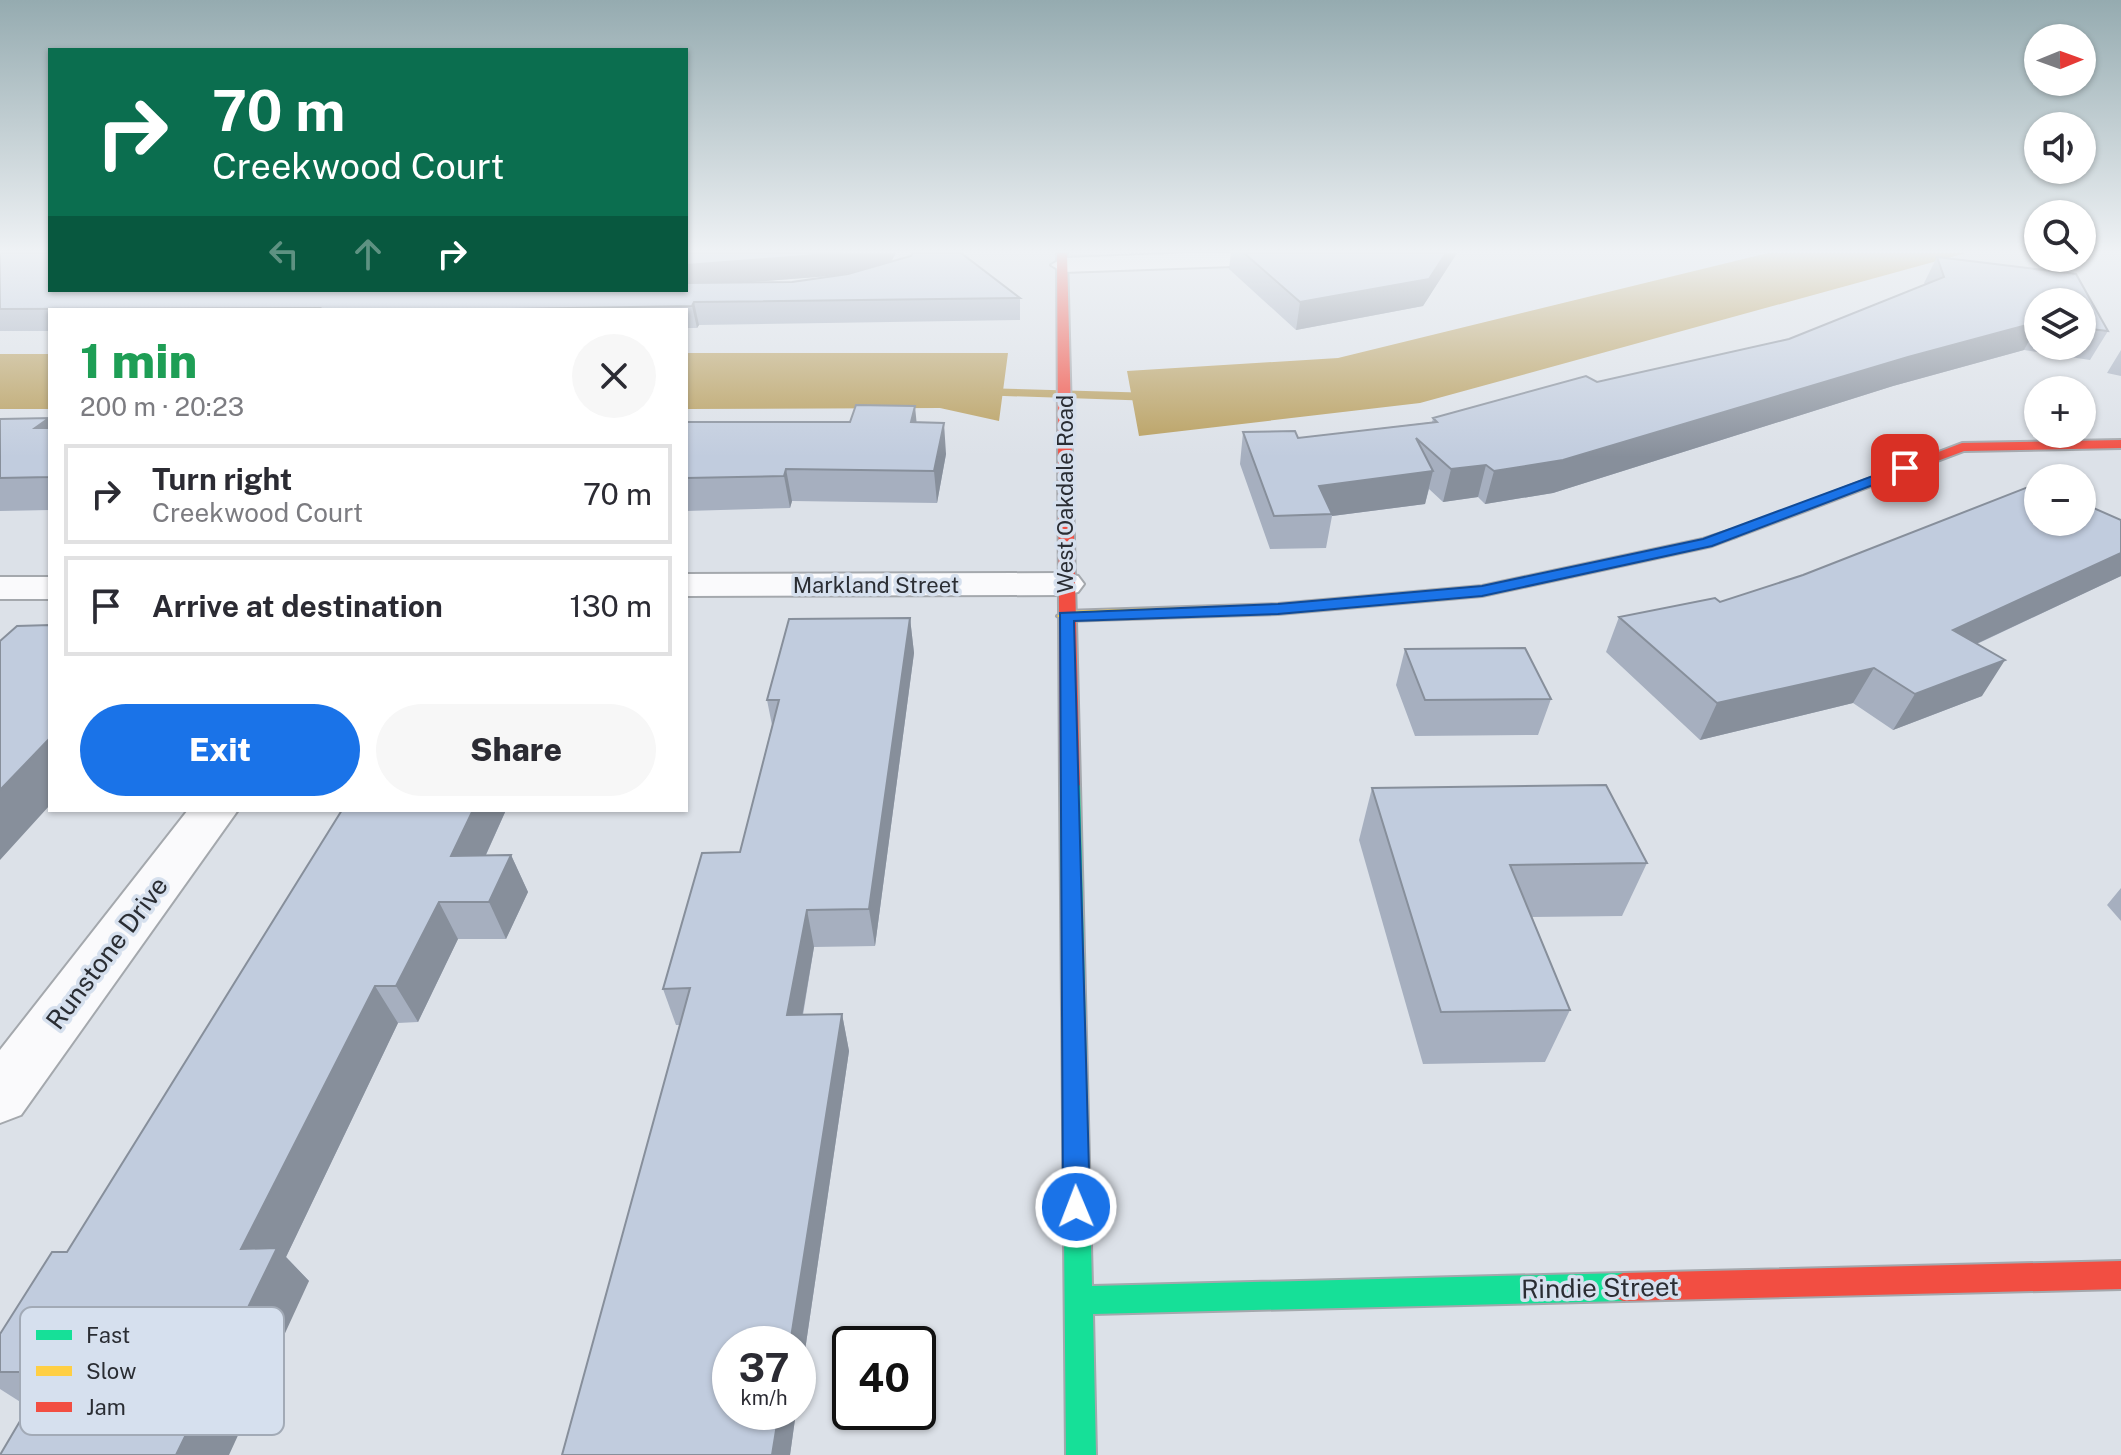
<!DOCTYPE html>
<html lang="en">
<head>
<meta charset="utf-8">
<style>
  body { margin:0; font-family:"Public Sans",sans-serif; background:#f7f7f7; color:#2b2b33; height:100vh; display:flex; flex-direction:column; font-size:30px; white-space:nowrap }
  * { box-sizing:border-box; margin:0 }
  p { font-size:26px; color:#7c7c81 }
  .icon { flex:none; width:44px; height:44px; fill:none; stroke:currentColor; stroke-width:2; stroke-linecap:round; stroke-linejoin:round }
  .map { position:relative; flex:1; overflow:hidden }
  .side { position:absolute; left:48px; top:308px; width:640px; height:504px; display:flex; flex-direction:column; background:#fff; border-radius:0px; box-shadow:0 2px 6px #0004 }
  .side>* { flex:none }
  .top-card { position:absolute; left:48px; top:48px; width:640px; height:244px; border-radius:0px; box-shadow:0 2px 6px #0004; background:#0b6e4f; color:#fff; overflow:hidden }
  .needle { width:52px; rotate:89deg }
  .fabs { position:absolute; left:2024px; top:24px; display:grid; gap:16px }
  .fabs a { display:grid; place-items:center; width:72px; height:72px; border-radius:50%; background:#fff; box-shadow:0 2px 6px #0004; font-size:40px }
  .speed { position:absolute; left:712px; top:1326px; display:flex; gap:16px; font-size:40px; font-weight:700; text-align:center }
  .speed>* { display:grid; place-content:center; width:104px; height:104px; border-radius:50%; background:#fff; box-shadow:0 2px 6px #0004; line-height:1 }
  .speed small { font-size:20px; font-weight:400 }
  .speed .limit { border:4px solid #111; border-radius:12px; background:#fff; color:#111 }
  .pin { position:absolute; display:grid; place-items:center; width:68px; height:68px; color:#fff; margin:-34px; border-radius:16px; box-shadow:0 4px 12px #0006 }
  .me { position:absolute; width:88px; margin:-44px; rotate:359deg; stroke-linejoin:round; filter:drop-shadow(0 0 6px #0008) }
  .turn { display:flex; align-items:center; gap:28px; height:168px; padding:0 32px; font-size:36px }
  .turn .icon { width:104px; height:104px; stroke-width:2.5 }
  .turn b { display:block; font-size:56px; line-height:68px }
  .lanes { display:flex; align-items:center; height:76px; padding:0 32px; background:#0003; justify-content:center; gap:40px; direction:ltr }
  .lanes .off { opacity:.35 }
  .round { display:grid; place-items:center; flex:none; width:84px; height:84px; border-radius:42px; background:#f7f7f7 }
  .headline { display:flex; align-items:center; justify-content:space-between; height:136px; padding:0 32px }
  h1 { font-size:48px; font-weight:800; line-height:60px; color:#1e9e55 }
  .cta { display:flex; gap:16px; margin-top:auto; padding:16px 32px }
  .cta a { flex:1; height:92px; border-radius:48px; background:#1a73e8; color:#fff; font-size:32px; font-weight:800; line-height:92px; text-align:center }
  .cta a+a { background:#f7f7f7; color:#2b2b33 }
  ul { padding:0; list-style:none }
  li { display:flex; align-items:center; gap:24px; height:100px; margin:0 16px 12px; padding:0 16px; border:4px solid #e1e1e2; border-radius:0px }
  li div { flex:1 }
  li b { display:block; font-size:30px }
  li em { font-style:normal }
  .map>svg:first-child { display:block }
  .water { fill:#b89e5d }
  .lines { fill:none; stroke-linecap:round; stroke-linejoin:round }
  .stream { fill:#b89e5d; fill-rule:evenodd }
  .street-casing { stroke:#a4a8ad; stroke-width:4 }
  .fast-casing { stroke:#a4a8ad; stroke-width:4 }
  .slow-casing { stroke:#a4a8ad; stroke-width:4 }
  .jam-casing { stroke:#a4a8ad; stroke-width:4 }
  .street { fill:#fafafc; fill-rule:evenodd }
  .fast { fill:#16e098; fill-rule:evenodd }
  .slow { fill:#ffcf43; fill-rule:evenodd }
  .jam { fill:#f24e42; fill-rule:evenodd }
  .wall { fill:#a6afbf; fill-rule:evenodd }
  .shaded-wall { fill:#878f9b }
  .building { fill:#c1ccde; stroke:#878f9b; stroke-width:2 }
  .route { fill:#1a73e8; stroke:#114b97; stroke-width:2 }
  .labels { text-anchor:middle; stroke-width:7; stroke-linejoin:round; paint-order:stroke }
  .street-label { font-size:22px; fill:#2a2d33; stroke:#d6e0ee }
  .near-street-label { font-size:26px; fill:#2a2d33; stroke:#d6e0ee }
  .key { fill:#d6e0ee; stroke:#a2aab6; stroke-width:2 }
  .key-label { font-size:22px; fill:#2a2d33 }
</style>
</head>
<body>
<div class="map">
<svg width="2121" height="1455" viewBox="0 0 2121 1455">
  <rect width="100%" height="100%" fill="#dce1e8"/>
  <path class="water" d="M1768,253h198l-546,150 -281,33 -12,-65 211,-13z
    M686,353h322l-9,68 -59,-13 -254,1z
    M0,354h50v55h-50z"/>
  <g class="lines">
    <path class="stream" d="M981,388l174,5 6,4 -6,4 -178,-6v-6z"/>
    <g class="street-casing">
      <path id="street" d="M1195,253h76l3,5 -12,7 -199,7 -12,-7 12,-7z
        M1065,573l13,3 6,8 -6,8 -13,3 -379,1v-22z
        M0,577h50v22h-50z
        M188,810h50l-217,305 -21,8v-73z"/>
    </g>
    <g class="fast-casing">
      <path id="fast" d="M1070,778l10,7 12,501 531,-13 10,4 4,10 -4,10 -10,4 -530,13 3,141h-30l-6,-670z"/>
    </g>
    <g class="slow-casing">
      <path id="slow" d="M1731,530l7,4 -2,3 -24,9 -230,50 -204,18 -213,7 -8,-5 8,-5 213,-7 204,-18 221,-47z"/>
    </g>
    <g class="jam-casing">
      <path id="jam" d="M1057,253h10l13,532 -10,7 -10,-7z
        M2121,440v8l-157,3 -228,86 -5,1 -7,-4 238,-91z
        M2121,1261v28l-498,12 -10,-4 -4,-10 4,-10 10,-4z"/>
    </g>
    <use href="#street" class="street"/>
    <use href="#fast" class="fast"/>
    <use href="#slow" class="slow"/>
    <use href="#jam" class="jam"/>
  </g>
  <path class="wall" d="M0,253l50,37h636v-37h210l-5,9 -49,13 -102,8 280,15v22l-321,5 -2,3h-11v-18h-636v21h-50z
    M1231,253h226l-34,53 -127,24 -67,-61z
    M1937,257l139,17 32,57 -18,29 -66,-10 -131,36 -340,107 -68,11 -7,-7 -35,5 -14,-13 -4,15 -93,12 -6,32 -56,1 -30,-85 3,-32 52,-1 3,7 134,-16 1,-4 153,-42 11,6 192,-43 136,-54 -1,-2zM2038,302h44v44h-44z
    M2121,350v26l-14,-3z
    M0,419h50v91l-50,1z
    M686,422h231l29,32 -9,49 -145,-2 -2,7 -104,3z
    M2121,520v56l-144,68 5,52 -89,34 -40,-27 -153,37 -94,-88 13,-35 101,-15z
    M910,618l4,35 -39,293 -61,1 -11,68 39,-1 7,37 -51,347v-54h-68v68h66l-6,43h-228l118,-430h-4l-13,-36 39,-136 38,-1 32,-127 -5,-25 22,-81z
    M1405,649l146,50 -13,36 -123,1 -19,-51z
    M1372,788l275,75 -25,53 -90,1 38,93 -25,52 -122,2 -64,-224z
    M342,810h164l-20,45h25l17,37 -22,47h-48l-40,83 -20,1 -112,234 23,24 -278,122h-9l-22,-14v-17l67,-120z
    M2121,888v33l-14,-16z"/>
  <path class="shaded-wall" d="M842,253h54l-5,9 -49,13 -156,12v-22z
    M1446,253h11l-34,53 -127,24 4,-28z
    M694,302l5,23 -2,3 -5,-22z
    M2038,322v2l-14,26 -131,36 -340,107 -68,11 9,-33 414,-114z
    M915,406l3,31 -7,-15z
    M49,418l1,1v34l-15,-25z
    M944,423l2,31 -9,49 -3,-32z
    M1486,465l-8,32 -35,5 8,-33z
    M786,469l6,32 -2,7 -6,-32z
    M1433,471l-8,33 -93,12v-2l-13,-28z
    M2121,553v23l-190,89 22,-35z
    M910,618l4,35 -39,293 -6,-37z
    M2005,660l-23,36 -89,34 22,-36z
    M1874,668l-21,35 -153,37 17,-37z
    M50,738v67l-50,55v-70z
    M473,810h33l-37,82 -18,-36z
    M511,855l17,37 -22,47 -17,-37z
    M439,902l19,37 -40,83 -22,-36z
    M807,910l7,37 -18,105 -9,-37z
    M375,986l23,37 -112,234 23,24 -80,174h-53l65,-206z
    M842,1014l7,37 -51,347v-54h-8z
    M779,1412h17l-6,43h-18z"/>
  <path class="building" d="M0,253h50v37h636v-7l106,-1 56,-8 63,-18 1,-3h49l59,45 -326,4 -2,4 -241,4h-135l3,-2 -319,1z
    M686,253h156l-156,12z
    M1244,253h202l-17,26 -129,23z
    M1937,257l139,17 32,57 -26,-3v-26h-44v20l-130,35 -345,103 -69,11 -8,-6 -35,4 -35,-31 17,33 -114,15 13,28 -58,2 -31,-84 52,-1 3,7 139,-16 -4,-4 153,-42 11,6 192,-43 155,-62z
    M856,405l59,1 -4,16 33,1 -10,48 -148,-2 -2,7 -98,2v-56h164z
    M49,418l-14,10h15v49l-50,1v-59z
    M2036,484h2v38h44v-19l39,17v33l-168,77 52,30 -90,34 -41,-26 -157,35 -98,-86 96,-19 5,4 83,-27z
    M910,618l-41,291 -62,1 -20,105 55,-1 -52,330h-60v68h49l-7,43h-210l128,-467 -27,1 39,-136 38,-1 39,-152h-12l22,-81z
    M50,625v113l-50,52v-149l17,-15z
    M1525,648l26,51 -126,1 -20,-51z
    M1606,785l41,78 -137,2 60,145 -129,2 -69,-224z
    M342,810h131l-22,46 60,-1 -22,47h-50l-43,84h-21l-134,263 36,-1 -101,207h-176l49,-83h-49v-38l52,-82h15z"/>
  <linearGradient id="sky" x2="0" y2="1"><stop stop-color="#95abb0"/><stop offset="0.55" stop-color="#eff2f5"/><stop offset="1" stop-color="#eff2f5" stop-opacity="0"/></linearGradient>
  <rect width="2121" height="457" fill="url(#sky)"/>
  <path class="route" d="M1905,464l7,4 -2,3 -198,75 -230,50 -204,18 -204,7 16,586 -4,9 -10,4 -9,-4 -4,-9 -3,-594 218,-9 204,-18 221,-47z"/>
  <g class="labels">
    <g class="street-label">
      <text transform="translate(1065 494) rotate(-90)" y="8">West Oakdale Road</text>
      <text x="876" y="593">Markland Street</text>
    </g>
    <g class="near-street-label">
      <text transform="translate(107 953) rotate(-53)" y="9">Runstone Drive</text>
      <text transform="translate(1600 1288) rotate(-1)" y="9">Rindie Street</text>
    </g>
  </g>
  <rect x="20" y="1307" width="264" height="128" rx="12" class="key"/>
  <rect x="36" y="1330" width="36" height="10" fill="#16e098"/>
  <rect x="36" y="1366" width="36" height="10" fill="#ffcf43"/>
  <rect x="36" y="1402" width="36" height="10" fill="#f24e42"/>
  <g class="key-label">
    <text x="86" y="1343">Fast</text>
    <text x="86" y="1379">Slow</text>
    <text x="86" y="1415">Jam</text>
  </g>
</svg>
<div class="fabs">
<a><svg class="needle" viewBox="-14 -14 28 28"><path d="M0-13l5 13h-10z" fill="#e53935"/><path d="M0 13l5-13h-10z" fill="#7c7c81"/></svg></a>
<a><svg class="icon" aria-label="sound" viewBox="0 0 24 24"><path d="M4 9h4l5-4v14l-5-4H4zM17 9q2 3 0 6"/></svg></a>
<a><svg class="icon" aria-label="search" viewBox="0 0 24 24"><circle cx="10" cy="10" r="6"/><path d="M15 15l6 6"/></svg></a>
<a><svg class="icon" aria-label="layers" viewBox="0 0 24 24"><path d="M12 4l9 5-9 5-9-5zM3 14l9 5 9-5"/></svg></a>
<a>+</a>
<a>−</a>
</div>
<div class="speed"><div>37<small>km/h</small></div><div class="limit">40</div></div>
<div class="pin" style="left:1905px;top:468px;background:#d93025"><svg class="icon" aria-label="arrive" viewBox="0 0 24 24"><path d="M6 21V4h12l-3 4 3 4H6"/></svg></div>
<svg class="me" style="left:1076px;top:1207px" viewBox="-20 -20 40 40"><circle r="17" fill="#1a73e8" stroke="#fff" stroke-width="3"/><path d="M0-11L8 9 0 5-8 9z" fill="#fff"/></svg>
<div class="top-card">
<div class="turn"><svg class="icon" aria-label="right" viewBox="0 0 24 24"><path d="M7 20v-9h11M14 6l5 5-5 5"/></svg><div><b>70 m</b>Creekwood Court</div></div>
<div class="lanes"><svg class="icon off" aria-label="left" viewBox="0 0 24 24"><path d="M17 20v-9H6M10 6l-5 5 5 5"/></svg><svg class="icon off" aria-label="ahead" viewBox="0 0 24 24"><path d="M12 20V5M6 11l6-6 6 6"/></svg><svg class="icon" aria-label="right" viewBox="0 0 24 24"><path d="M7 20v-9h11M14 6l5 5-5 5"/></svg></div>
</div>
<section class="side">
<div class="headline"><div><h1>1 min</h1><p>200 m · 20:23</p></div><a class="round"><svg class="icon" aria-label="close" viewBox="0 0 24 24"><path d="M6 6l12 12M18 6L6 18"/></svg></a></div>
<ul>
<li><svg class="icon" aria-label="right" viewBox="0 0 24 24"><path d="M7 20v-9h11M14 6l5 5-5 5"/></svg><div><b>Turn right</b><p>Creekwood Court</p></div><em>70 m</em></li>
<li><svg class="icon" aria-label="arrive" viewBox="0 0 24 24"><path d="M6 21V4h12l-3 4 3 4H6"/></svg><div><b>Arrive at destination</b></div><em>130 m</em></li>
</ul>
<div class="cta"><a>Exit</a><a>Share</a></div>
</section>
</div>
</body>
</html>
